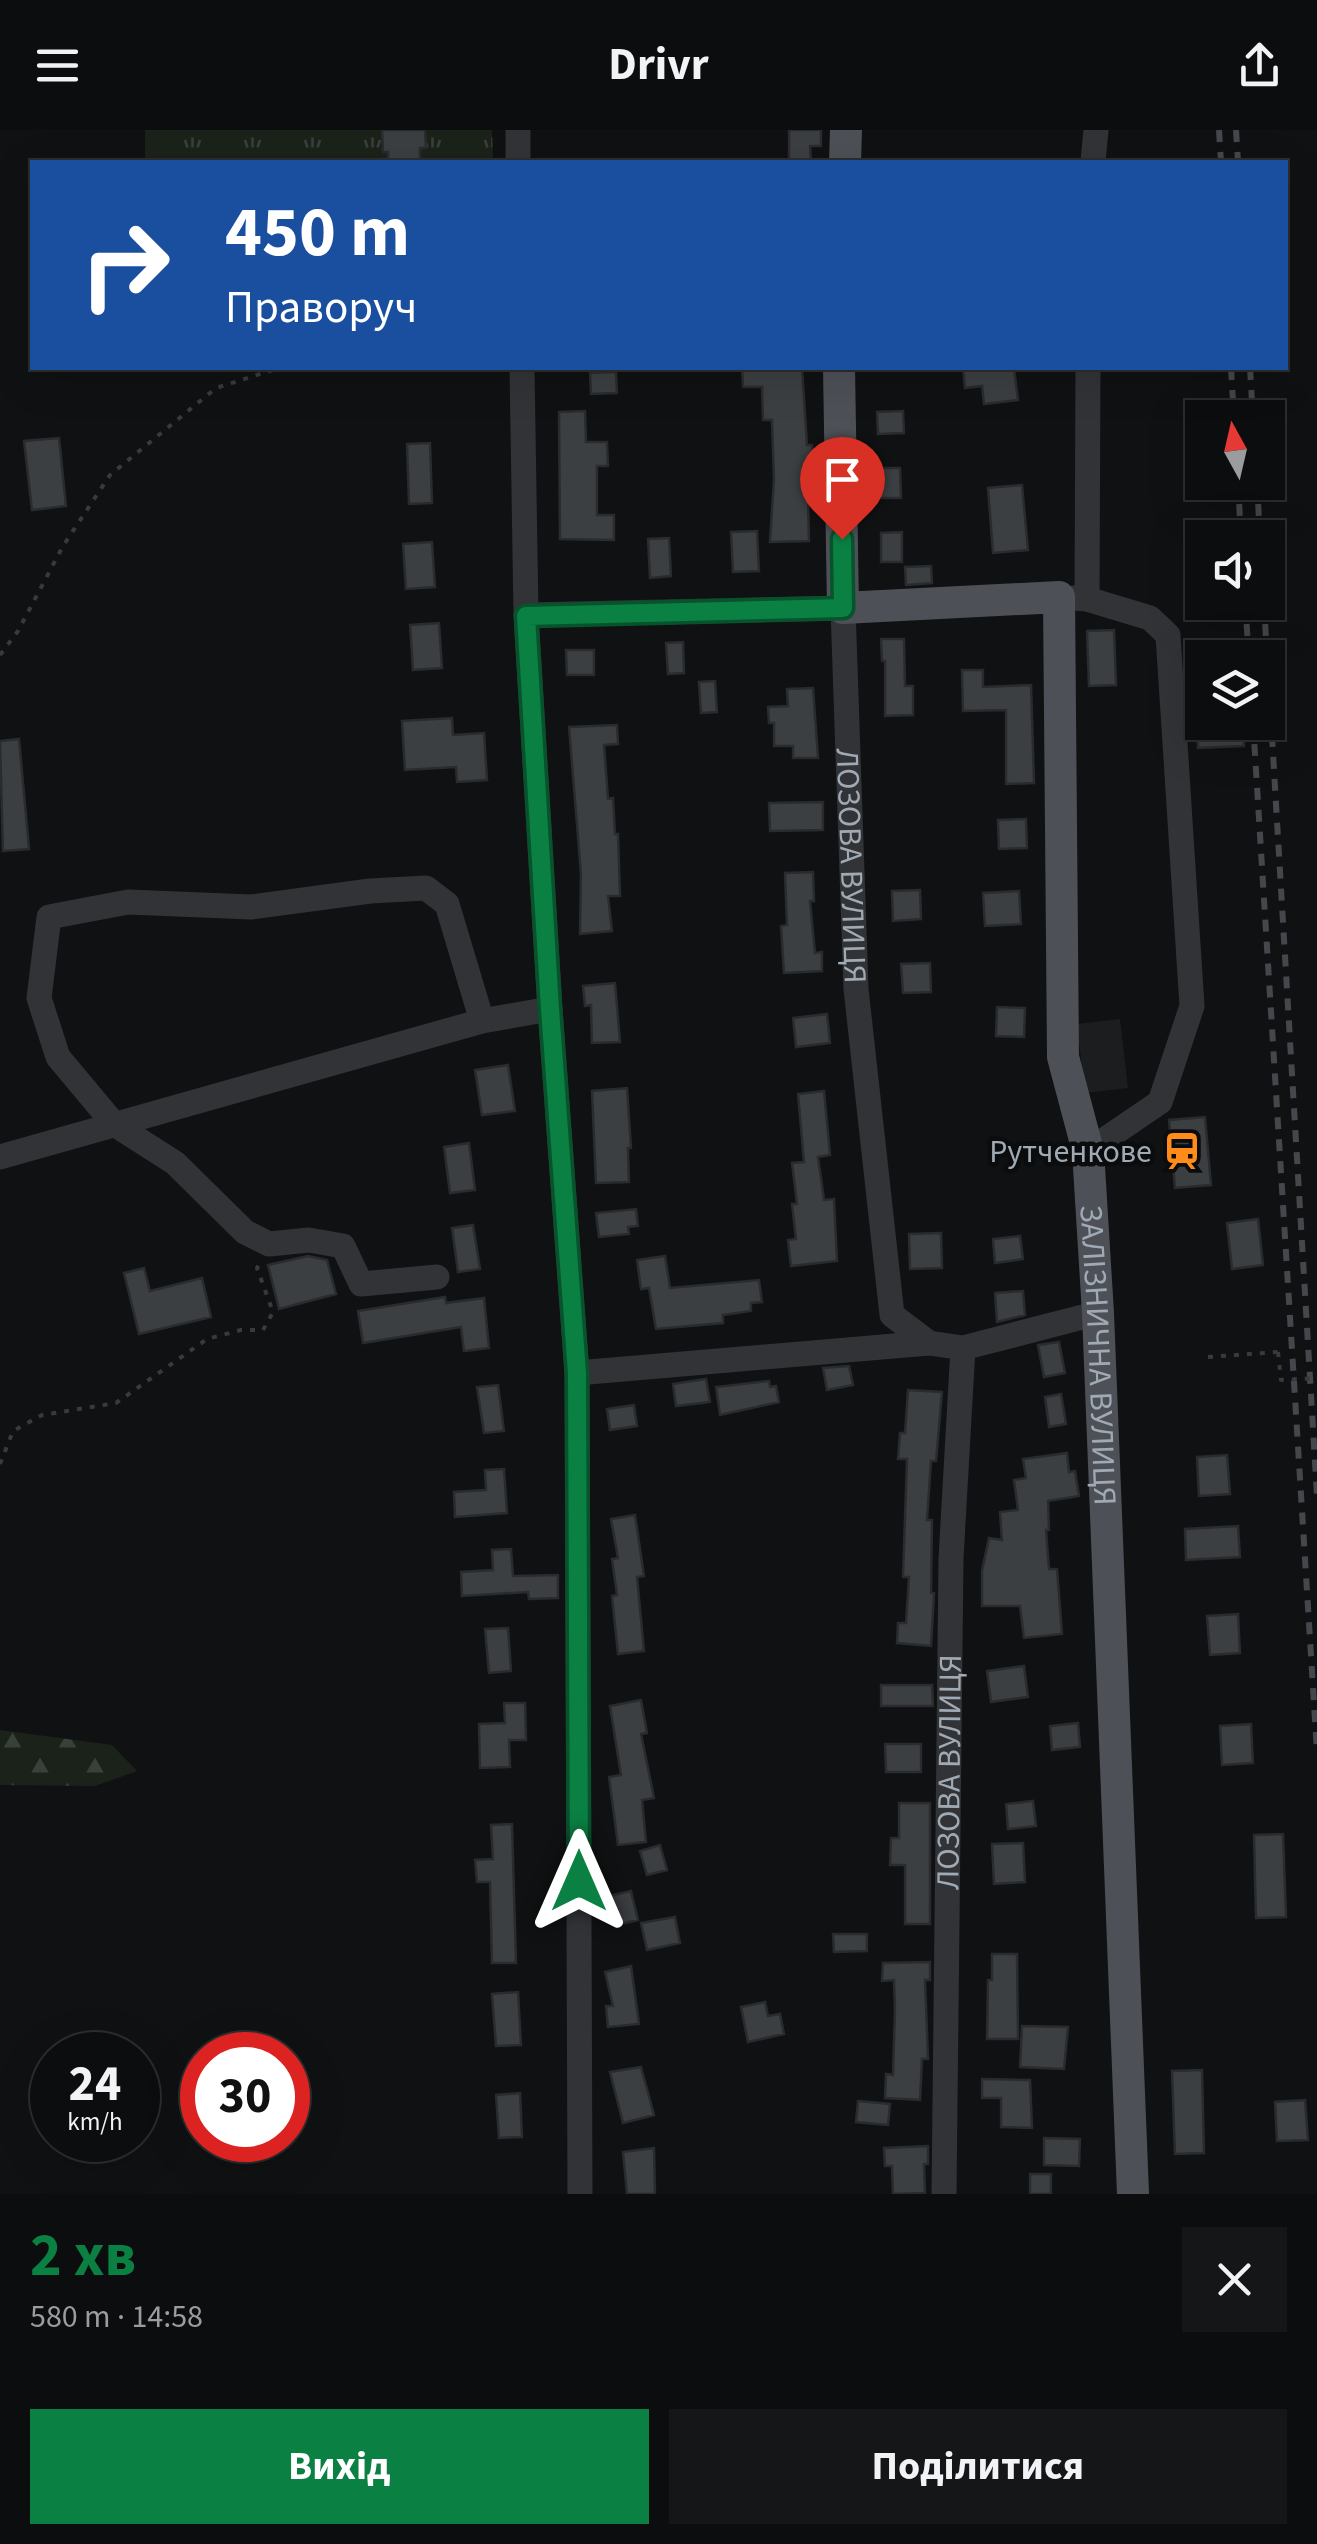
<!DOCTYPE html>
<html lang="uk">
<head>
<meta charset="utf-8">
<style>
  body { margin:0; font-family:"Source Sans 3",sans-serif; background:#151617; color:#f1f3f6; height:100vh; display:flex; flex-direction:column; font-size:38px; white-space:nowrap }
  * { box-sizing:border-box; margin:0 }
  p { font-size:32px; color:#9a9c9e }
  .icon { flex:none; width:55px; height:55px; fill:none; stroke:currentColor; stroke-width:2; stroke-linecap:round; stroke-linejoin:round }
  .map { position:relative; height:2064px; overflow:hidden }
  .side { display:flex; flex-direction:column; background:#0c0d0e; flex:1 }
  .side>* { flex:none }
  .hud { position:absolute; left:30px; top:30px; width:1258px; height:210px; border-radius:0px; box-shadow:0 10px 40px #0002,0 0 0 2px #2c2d2e; background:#1a4fa0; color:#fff; overflow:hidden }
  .needle { width:65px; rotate:352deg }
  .tools { position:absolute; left:1185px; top:270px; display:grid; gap:20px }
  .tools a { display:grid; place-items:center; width:100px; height:100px; border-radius:0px; background:#0c0d0e; box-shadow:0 10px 40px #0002,0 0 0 2px #2c2d2e; font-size:50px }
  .speed { position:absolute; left:30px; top:1902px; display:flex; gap:20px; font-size:50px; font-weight:700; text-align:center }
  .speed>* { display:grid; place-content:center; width:130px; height:130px; border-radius:50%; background:#0c0d0e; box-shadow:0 10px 40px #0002,0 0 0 2px #2c2d2e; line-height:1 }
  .speed small { font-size:25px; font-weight:400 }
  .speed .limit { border:15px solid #d22; background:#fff; color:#111 }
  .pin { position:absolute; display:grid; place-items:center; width:85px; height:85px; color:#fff; margin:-102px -42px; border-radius:50% 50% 50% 0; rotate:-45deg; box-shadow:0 0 10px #0007 }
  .pin .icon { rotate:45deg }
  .me { position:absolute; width:110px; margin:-55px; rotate:0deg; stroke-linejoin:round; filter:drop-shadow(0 0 8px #0008) }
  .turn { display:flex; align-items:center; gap:35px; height:210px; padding:0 30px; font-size:45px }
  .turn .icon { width:130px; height:130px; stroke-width:2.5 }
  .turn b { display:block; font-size:70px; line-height:85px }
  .round { display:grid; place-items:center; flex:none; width:105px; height:105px; border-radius:0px; background:#151617 }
  .head { display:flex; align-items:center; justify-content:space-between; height:170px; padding:0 30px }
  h1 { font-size:60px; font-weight:700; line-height:75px; color:#0b8043 }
  .primary-button { display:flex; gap:20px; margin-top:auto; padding:20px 30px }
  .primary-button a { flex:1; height:115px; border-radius:0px; background:#0b8043; color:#fff; font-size:40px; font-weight:700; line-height:115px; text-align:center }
  .primary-button a+a { background:#151617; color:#f1f3f6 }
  header { display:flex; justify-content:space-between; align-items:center; height:130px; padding:0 30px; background:#0c0d0e; font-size:45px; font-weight:700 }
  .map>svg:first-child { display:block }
  .built { fill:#1c1d1f }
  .grass { fill:url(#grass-tufts) }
  .forest { fill:url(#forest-firs) }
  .building { fill:#3c3f42; stroke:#2a2b2e; stroke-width:2.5 }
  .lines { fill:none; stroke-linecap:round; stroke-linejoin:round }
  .path { stroke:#373a3e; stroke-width:4; stroke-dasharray:5 8; stroke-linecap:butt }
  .minor { stroke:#313337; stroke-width:25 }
  .major { stroke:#4d5157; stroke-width:32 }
  .rail { stroke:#44484c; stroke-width:6; stroke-dasharray:12 10; stroke-linecap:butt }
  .path-bridge { stroke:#373a3e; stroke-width:4; stroke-dasharray:5 8; stroke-linecap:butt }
  .route-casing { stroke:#07532c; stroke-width:25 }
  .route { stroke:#0b8043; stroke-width:18 }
  .labels { text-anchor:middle; stroke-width:9; stroke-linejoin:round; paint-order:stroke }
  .street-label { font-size:32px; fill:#a0aab4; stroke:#0b0c0d }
  .poi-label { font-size:32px; fill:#a0aab4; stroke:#0b0c0d; text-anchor:end }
</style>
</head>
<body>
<header><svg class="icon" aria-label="menu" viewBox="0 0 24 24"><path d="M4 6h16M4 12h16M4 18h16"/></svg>Drivr<svg class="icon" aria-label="share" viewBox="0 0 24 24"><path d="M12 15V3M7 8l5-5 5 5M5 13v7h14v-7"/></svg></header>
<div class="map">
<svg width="1317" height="2064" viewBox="0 0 1317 2064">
  <defs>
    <pattern id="grass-tufts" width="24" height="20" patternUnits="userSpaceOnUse" patternTransform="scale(2.5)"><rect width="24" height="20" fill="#1b221a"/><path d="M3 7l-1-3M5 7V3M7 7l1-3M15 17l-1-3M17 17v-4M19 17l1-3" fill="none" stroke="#393f39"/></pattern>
    <pattern id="forest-firs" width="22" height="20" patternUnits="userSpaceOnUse" patternTransform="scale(2.5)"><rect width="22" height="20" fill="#1b221a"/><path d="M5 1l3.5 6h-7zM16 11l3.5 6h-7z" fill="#393f39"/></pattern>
  </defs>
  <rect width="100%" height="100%" fill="#101112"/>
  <path class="built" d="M1120,889l8,69 -43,5 -8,-69z"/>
  <path class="grass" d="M145,0h347l1,32h-348z"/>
  <path class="forest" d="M0,1600l112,15 25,26 -42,15 -95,-1z"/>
  <path class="building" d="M382,0h43l1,18h-6v14h-32v-10h-5z
    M789,0h32v16h-11l1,16h-22z
    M742,238h60l5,77h5l2,33 1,22h-7l1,41 -39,1 4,-63 -2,-59h-9l-1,-33h-19z
    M963,238h51l4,32 -34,4 -2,-18 -17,2z
    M616,242l1,21 -26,1 -1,-21z
    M585,281l1,31h21l1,24h-11v49h17v25l-54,-1 -1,-127z
    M903,281l1,22 -26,1 -1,-22z
    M59,308l7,68 -34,4 -8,-69z
    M430,313l2,60 -23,1 -2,-60z
    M879,338h21l1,30h-21z
    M1022,355l6,65 -35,3 -5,-65z
    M757,401l2,40 -26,1 -2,-40z
    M902,402v30h-21v-29z
    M669,408l2,38 -21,2 -2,-39z
    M432,412l3,45 -29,2 -3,-45z
    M931,436l1,17 -26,2 -1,-18z
    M439,493l3,45 -29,2 -3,-45z
    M1114,500l2,55 -27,1 -2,-55z
    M881,509h23l1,47h8v29l-28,1v-55h-3z
    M1240,511l1,17h-46l-1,-15z
    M683,512l1,31 -16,1 -2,-31z
    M566,520h28v25h-27z
    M962,540h21v17l48,-2 3,98 -28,1v-74l-43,1z
    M715,551l2,31 -16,1 -2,-31z
    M813,558l5,70h-25v-12h-19v-23h-5l-1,-16 20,-1 -1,-17z
    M452,588l1,17 31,-2 3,47 -30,2 -1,-15 -51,3 -3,-49z
    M1197,592h46l1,24 -46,2z
    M617,595l1,19 -14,1 4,54 5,-1 2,36h3l2,62h-12l4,35 -32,3 1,-60 -12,-147z
    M19,609l10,110 -26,2 -3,-110z
    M823,672v28l-53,1 -1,-28z
    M1026,689l1,29 -28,1 -1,-29z
    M813,742l1,29h-4l5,52 7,-1v19l-38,2 -3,-47 6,-1 -2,-52z
    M920,760l1,29 -28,2 -1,-30z
    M1019,761l2,33 -36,2 -2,-33z
    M930,833l1,29 -28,1 -2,-29z
    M615,853l5,59 -28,1 -1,-38 -6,1 -2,-20z
    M997,877l28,1 -1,29 -28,-1z
    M827,884l3,29 -34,4 -3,-29z
    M508,935l7,46 -33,4 -7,-45z
    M627,958l4,60h-3l1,34 -33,1 -4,-92z
    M824,961l6,64 -12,2 6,43 10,-1 3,62 -46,5 -3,-26 8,-1 -4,-35h5l-5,-41 12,-1 -6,-68z
    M1205,987l6,68 -36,3 -6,-68z
    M469,1013l6,47 -25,3 -6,-46z
    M636,1079l2,17 -10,1 1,7 -30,3 -3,-24z
    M1258,1089l5,46 -31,4 -5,-46z
    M473,1095l7,44 -22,3 -6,-44z
    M941,1103l1,35 -32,1 -1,-35z
    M1020,1106l3,23 -28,4 -2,-24z
    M308,1126l19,4 9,34 -57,15 -11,-44z
    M665,1126l5,32 89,-8 3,22 -11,1v8l-28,4v8l-67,6 -7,-41 -8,1 -4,-29z
    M144,1138l6,23 52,-13 9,39 -72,17 -15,-61z
    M1023,1161l2,24 -28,7 -2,-29z
    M445,1167l1,6 38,-5 5,50 -25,3 -3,-24 -98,16 -5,-32z
    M1059,1212l6,31 -21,4 -6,-32z
    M849,1236l4,19 -26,5 -4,-22z
    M706,1249l4,23 -34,4 -3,-22z
    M769,1251l1,6 6,-1 3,16 -59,13 -4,-28z
    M498,1255l6,46 -20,2 -7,-46z
    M908,1260l34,2 -6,69h-5l-4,59h5l-1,73h3l-3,53 -34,-3 1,-20h8l3,-46h-6l4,-118h-9l2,-26h5z
    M1061,1264l5,30 -17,3 -4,-30z
    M634,1275l3,21 -27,4 -3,-21z
    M1067,1323l2,19 6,-1 4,25 -31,5 1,29h-3l3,39h8l5,65 -38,4 -4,-32h-38v-35l7,-33 13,2 -2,-28 18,-2 -4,-30 12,-2 -3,-19z
    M1227,1325l3,39 -31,2 -2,-39z
    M504,1339l3,44 -52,4 -1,-25 32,-2 -1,-20z
    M635,1385l9,61 -7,1 7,74 -26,3 -6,-58 5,-1 -5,-36 6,-1 -7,-39z
    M1238,1396l2,31 -54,3 -1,-31z
    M511,1419l2,27 45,-1v23l-29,1 -1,-7 -66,4 -1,-24 32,-2 -1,-20z
    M1238,1484l2,39 -30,2 -3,-39z
    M508,1498l3,43 -22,2 -4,-44z
    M1024,1536l4,31 -37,5 -4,-31z
    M881,1555h51l1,21h-52z
    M641,1570l6,33 -6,1 13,64 -12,2 4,42 -28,3 -9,-68 12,-2 -11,-69z
    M504,1573h21l1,37h-17l1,27 -30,1 -1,-44 26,-1z
    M1078,1593l2,24 -28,3 -2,-24z
    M1251,1594l2,39 -31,2 -2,-39z
    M885,1614h36v28h-35z
    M1033,1671l3,25 -28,3 -2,-25z
    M899,1673h31v121h-25v-59h-15l1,-27h8z
    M512,1694l4,139h-24l-2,-81h-13l-2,-22 18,-1 -2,-34z
    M1283,1704l3,83 -30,1 -2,-83z
    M1023,1713l2,39 -31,2 -2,-40z
    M660,1715l7,25 -20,5 -7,-24z
    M631,1761l7,29 -22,5 -7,-29z
    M675,1787l5,26 -33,7 -6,-27z
    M833,1804h34v17l-33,1z
    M992,1824h25l1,85h-31l1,-59h4z
    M930,1832v18h-5l3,79h-6l-2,41 -35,-2 1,-24 7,1 2,-67 -1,-28 -12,1 1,-18z
    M631,1836l8,58 -31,3 -2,-21h7l-8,-34z
    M518,1862l3,53 -25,1 -4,-52z
    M765,1872l3,14 12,-2 4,20 -36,8 -7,-35z
    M1022,1896l46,1 -4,42 -44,-2z
    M641,1937l13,48 -31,8 -13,-51z
    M1202,1940l2,83 -29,1 -3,-83z
    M982,1949l48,1 2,48 -31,-1v-29h-19z
    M520,1963l2,44 -23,1 -3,-43z
    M1305,1970l3,40 -31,1 -2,-39z
    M858,1971l32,3 -2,21 -32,-3z
    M1044,2008l36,1 -1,27 -35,-1z
    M928,2016v18h-4l1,29 -32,1 -1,-28h-7l-1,-18z
    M654,2018l1,46h-28l-4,-42z
    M1030,2044h21v20h-21z"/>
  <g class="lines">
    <path class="path" d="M0,525l18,-24 45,-85 47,-71 106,-87 63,-20
      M1208,1227l70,-5
      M0,1334l13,-33 29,-16 74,-12 91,-64 34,-9h22l10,-18 -16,-44 3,-5"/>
    <g class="minor">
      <path d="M518,32v-32"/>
      <path d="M1093,32l3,-32"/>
      <path d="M522,238l4,247 24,394 27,364 3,821"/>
      <path d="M1073,468l14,1 1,-231"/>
      <path d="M1087,469l63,19 18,17 24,371 -32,96 -72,49"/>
      <path id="s1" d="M526,485l317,-7 13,381 36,326 37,28"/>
      <path d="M0,1027l482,-136 68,-12"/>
      <path d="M437,1147l-76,7 -18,-38 -34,-6 -40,4 -24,-12 -70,-69 -61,-39 -56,-67 -19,-59 10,-81 79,-15 123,5 119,-16 56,-3 21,16 35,117"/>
      <path d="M577,1243l352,-30 34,5 135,-35"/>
      <path id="s2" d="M944,2064l7,-636 12,-210"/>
    </g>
    <g class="major">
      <path d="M845,32l1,-32"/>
      <path id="s3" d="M839,238l4,240 216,-11 4,460 25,94 10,162 35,881"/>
    </g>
    <path class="rail" d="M1219,0l2,32
      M1236,0l2,32
      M1231,238l3,50
      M1250,238l3,50
      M1238,352l3,56
      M1257,352l3,56
      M1245,472l4,56
      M1264,472l3,56
      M1268,539l49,827
      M1253,592l64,1030"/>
    <path class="path-bridge" d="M1278,1222l3,28 36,-2"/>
  </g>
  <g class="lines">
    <g class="route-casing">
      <path id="route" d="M579,1751l-2,-508 -27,-364 -24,-393 317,-8 -1,-69"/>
    </g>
    <use href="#route" class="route"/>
  </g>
  <defs>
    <g id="station-bare" transform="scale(3)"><path d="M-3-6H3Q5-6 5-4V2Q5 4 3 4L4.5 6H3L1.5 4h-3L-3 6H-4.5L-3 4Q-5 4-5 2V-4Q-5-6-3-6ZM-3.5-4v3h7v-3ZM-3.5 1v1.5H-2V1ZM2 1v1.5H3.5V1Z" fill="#ff8b1b" stroke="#0b0c0d" stroke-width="2.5" paint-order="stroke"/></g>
  </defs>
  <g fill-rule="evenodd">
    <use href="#station-bare" x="1182" y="1021"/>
  </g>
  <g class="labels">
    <g class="street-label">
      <text dy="11" stroke="none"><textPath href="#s1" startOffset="575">ЛОЗОВА ВУЛИЦЯ</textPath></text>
      <text dy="11" stroke="none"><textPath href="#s3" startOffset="1218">ЗАЛІЗНИЧНА ВУЛИЦЯ</textPath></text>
      <text dy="11" stroke="none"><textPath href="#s2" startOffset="422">ЛОЗОВА ВУЛИЦЯ</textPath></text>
    </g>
    <g class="poi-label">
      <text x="1152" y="1032">Рутченкове</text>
    </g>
  </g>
</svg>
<div class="tools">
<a><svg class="needle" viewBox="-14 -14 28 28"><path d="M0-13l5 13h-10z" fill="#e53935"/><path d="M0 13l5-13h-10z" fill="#9a9c9e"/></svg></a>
<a><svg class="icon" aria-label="sound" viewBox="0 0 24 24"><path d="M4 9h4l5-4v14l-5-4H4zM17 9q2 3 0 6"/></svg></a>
<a><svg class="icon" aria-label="layers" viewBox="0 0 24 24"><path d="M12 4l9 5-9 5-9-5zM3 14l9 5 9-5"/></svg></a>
</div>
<div class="speed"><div>24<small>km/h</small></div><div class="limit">30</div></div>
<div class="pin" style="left:842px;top:409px;background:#d93025"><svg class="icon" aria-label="arrive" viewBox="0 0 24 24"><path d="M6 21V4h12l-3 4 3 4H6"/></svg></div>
<svg class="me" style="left:579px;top:1751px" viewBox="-20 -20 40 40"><path d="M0-17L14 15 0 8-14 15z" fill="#0b8043" stroke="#fff" stroke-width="4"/></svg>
<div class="hud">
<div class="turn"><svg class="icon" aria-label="right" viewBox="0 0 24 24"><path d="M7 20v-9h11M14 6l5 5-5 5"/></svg><div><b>450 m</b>Праворуч</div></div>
</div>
</div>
<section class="side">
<div class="head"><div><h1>2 хв</h1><p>580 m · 14:58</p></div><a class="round"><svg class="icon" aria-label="close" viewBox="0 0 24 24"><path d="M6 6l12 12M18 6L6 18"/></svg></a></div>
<div class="primary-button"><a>Вихід</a><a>Поділитися</a></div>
</section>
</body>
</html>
